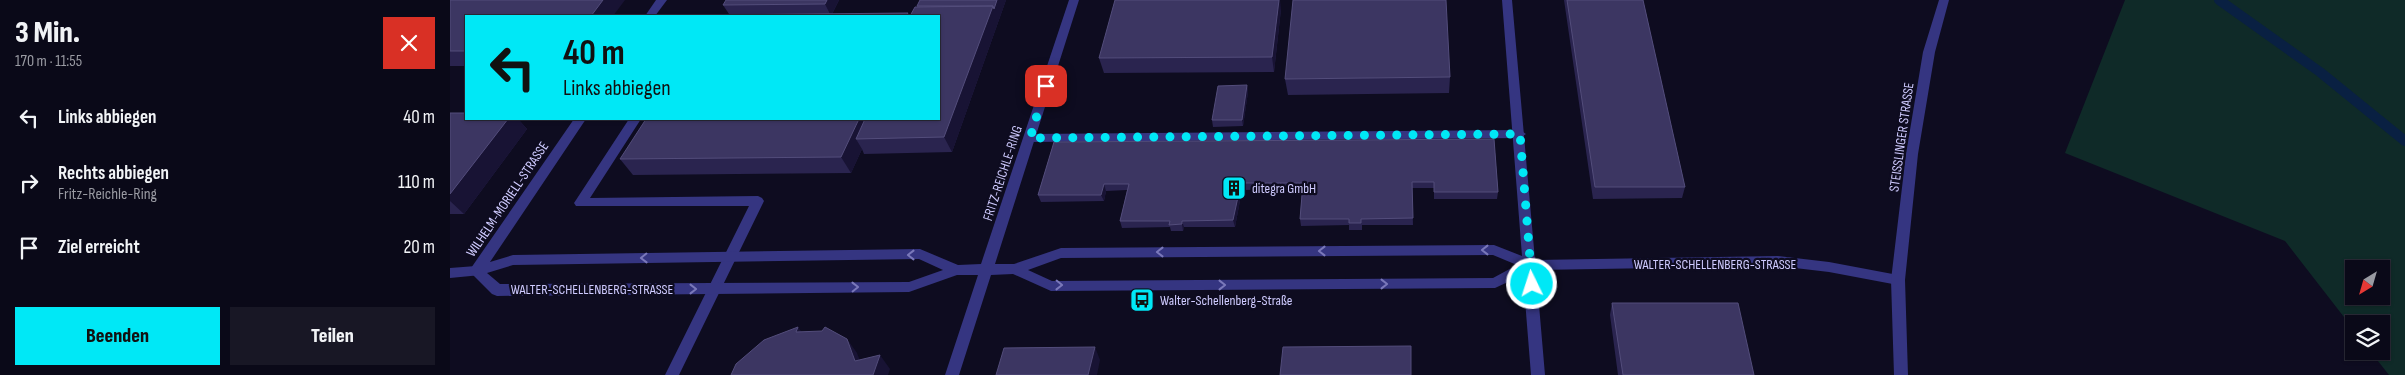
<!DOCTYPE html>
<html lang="de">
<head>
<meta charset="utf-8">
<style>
  body { margin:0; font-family:"Sofia Sans Condensed",sans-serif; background:#181725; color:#f1f3f6; height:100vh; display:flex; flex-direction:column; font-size:19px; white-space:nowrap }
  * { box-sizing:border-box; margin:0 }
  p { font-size:16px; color:#999aa2 }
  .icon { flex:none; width:28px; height:28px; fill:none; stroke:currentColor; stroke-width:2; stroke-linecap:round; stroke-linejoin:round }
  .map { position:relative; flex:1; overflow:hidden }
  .details { display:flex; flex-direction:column; background:#0a0918; width:450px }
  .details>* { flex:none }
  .banner { position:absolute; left:15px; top:15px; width:475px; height:105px; border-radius:0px; box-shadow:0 1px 4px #0004,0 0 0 1px #2a2a37; background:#00e8f6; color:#111; overflow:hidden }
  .needle { width:32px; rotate:217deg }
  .controls { position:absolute; left:1895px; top:260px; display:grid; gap:10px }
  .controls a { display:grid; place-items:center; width:45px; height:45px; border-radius:0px; background:#0a0918; box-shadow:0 1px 4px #0004,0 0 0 1px #2a2a37; font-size:25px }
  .pin { position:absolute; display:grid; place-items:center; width:42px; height:42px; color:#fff; margin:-21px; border-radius:10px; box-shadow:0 2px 8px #0006 }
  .me { position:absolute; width:55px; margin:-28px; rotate:356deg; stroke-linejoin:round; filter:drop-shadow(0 0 4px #0008) }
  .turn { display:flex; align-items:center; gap:18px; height:105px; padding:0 15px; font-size:22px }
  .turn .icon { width:65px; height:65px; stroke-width:2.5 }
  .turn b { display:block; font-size:35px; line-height:42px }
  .round { display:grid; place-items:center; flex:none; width:52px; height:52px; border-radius:0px; background:#181725 }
  .overview { display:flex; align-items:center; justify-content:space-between; height:85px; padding:0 15px }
  h1 { font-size:30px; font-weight:800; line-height:38px }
  .primary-button { display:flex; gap:10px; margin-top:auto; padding:10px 15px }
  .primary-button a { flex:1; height:58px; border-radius:0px; background:#00e8f6; color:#111; font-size:20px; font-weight:800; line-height:58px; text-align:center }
  .primary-button a+a { background:#181725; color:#f1f3f6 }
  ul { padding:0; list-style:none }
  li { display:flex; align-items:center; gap:15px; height:65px; padding:0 15px }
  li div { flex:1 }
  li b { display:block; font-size:19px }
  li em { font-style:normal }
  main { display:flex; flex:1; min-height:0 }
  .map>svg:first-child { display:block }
  .green { fill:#0f2a28; fill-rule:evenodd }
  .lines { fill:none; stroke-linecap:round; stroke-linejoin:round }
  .stream { stroke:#092042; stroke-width:10 }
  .service { fill:#353581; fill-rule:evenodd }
  .minor { fill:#353581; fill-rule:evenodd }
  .tertiary { fill:#353581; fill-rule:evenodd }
  .wall { fill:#2a244f }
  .shaded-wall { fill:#181334 }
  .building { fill:#3c3662; stroke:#534d7b }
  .oneway { stroke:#7a78ba }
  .route { stroke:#00e8f6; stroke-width:9; stroke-dasharray:0 16.2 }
  .labels { text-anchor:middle; stroke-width:4.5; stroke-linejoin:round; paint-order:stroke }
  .street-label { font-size:14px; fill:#cfcbff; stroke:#0e0c20 }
  .poi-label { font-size:14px; fill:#cfcbff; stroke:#0e0c20; text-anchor:start }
</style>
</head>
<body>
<main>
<section class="details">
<div class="overview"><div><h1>3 Min.</h1><p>170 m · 11:55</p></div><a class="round" style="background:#d93025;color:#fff"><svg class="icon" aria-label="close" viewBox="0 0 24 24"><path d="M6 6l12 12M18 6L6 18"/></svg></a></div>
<ul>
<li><svg class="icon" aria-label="left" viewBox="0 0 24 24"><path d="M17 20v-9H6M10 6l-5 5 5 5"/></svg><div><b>Links abbiegen</b></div><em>40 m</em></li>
<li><svg class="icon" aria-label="right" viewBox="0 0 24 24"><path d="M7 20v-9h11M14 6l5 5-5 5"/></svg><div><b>Rechts abbiegen</b><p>Fritz-Reichle-Ring</p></div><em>110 m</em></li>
<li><svg class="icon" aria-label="arrive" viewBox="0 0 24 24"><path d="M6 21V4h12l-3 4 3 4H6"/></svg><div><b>Ziel erreicht</b></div><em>20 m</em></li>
</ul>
<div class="primary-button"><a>Beenden</a><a>Teilen</a></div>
</section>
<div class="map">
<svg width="1955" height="375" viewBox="0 0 1955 375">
  <rect width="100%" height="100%" fill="#0e0c20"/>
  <path class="green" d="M1675,0h280v375h-16l-19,-24h11v-27h-27v6l-69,-89 -220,-88zM1904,269h27v27h-27z"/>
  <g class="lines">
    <path class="stream" d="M1769,0l101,72 85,69"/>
    <path class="service" d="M179,119h12l-51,79 168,-2 4,2 2,3 -85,174h-14l84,-169h-173l-2,-3 2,-3z
      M1070,130l6,4 -6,4 -490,4 -6,-4 6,-4z
      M26,266l5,1 2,4 -2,4 -31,3v-10z"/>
    <path class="minor" d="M206,0h11l-12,16h-10z
      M619,0h10l-84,264h19l47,-16 433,-3 28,11 -20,-256h10l23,260 243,-4 51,6 69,13 5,1 2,4 -2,4 -5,1 -69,-13 -51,-6 -242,4 9,105h-14l-8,-100 -28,13 -444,3 -38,-17 -22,1 -32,100h-14l33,-100h-21l-48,17 -412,4 -5,-2 -23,-23 105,-152h12l-96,143 23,-7 407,-6 38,16 23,-1zM1043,255l24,10 -24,13 -441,3 -24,-11 33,-12zM469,259l24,11 -34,12 -409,2 -13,-11 26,-8z"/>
    <path class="tertiary" d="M1489,0h10l-14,52 -17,102 -13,126 3,95h-14l-3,-95 15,-126 17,-102z"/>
  </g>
  <path class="wall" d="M0,0h175l-159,16v50h-16z
    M389,0l-7,14 76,-1 1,3h-197l17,-2 -6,-9z
    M470,0h86l-54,152 -88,2 -2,-5 -11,24 -218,2 -13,-16 319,-40 -22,-113z
    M1114,0h79l42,187 -3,11 -89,1z
    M831,9l-7,63 -170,1 -5,-15z
    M1000,77l-1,16 -161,2 -3,-16z
    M797,85l1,7 -5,34 -30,1 -1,-7z
    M0,113l16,6h52l9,10 -63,85h-14z
    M1044,139l4,53 -1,7h-63v-11h-22l1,37h-51v5h-13v-5l-48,1 -1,-7 2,-30 -60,1 -7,37h-51l-1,4h-12l-1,-4 -48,1 -2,-7 7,-31 -21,1 -2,10 -63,1 -3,-7 16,-53z
    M1162,303l142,72h-136l-8,-60z"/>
  <path class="shaded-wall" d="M153,0h22l-12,16h-22z
    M377,0h12l-8,16 -6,-12z
    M547,0h9l-54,152 -8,-15 49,-131z
    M829,0h1l1,9 -7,63 -2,-15z
    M797,85l1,7 -5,34 -1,-6z
    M58,119h10l9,10 -63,85 -14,-13v-7z
    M409,119h16l-19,20 6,10 -11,24 -10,-16z
    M791,183l1,7 -7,37 -2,-7z
    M654,184l2,7 -2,10 -3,-6z
    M732,221l2,6 -1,4 -1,-7z
    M348,327l10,14 -12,-9z
    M397,339l10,14 8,21 -10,-13z
    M645,347l5,13 -3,15h-9z
    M430,355l10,14 -2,6h-15z"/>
  <path class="building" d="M0,0h153l-12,16h-125v35h-16z
    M276,0h101l-2,4 -102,1z
    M470,0h77l-3,9 -1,-3h-76z
    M665,0h164l-7,57 -173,1z
    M843,0h153l4,77 -165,2z
    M1117,0h76l42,187h-90z
    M543,6l-49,131 -88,2 9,-20h74v-103h-29l5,-9z
    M458,13l-2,3h-194l1,-1z
    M797,85l-5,35h-30l6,-34z
    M0,113h16v6h42l-58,75z
    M196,119h213l-18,38 -221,2z
    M1044,139l4,53h-64v-10h-22l1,36 -52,1v4h-12v-4h-49l3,-36h-62l-8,37 -51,1v3l-13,1 1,-4h-50l9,-37h-25l-3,11h-63l16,-53z
    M1162,303h126l16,72h-131z
    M348,327l-2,5 26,-1 3,-4 22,12 8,22 25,-6 -7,20h-142l5,-11 28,-24z
    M961,346v29h-131l3,-28z
    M645,347l-7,28h-92l8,-27z"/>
  <defs><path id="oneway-chevron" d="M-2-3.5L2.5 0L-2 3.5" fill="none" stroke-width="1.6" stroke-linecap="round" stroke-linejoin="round" transform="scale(1.25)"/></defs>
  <g class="oneway">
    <use href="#oneway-chevron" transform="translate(1035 250) rotate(180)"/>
    <use href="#oneway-chevron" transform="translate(872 251) rotate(180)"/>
    <use href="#oneway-chevron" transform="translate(710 252) rotate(180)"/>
    <use href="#oneway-chevron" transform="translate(461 255) rotate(180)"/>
    <use href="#oneway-chevron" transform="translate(194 258) rotate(179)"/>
    <use href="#oneway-chevron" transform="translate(934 284)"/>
    <use href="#oneway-chevron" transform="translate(609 285) rotate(1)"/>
    <use href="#oneway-chevron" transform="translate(772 285)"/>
    <use href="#oneway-chevron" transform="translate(405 287) rotate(-1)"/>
    <use href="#oneway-chevron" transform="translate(243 289)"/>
  </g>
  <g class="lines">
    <path class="route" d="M596,86l-16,52 490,-4 12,150"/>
  </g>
  <defs>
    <g id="building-square" transform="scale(1.25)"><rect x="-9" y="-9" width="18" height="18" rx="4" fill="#00e8f6" stroke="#0e0c20"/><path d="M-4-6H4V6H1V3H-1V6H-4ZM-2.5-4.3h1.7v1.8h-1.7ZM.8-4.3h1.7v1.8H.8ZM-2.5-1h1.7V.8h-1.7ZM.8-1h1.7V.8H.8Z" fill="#111"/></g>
    <g id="bus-square" transform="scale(1.25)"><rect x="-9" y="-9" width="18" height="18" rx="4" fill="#00e8f6" stroke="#0e0c20"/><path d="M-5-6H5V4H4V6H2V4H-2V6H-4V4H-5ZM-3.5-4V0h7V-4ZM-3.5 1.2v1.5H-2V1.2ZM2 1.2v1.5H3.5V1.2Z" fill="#111"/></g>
  </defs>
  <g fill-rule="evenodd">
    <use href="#building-square" x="784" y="188"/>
    <use href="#bus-square" x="692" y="300"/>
  </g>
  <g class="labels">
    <g class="street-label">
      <text transform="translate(1451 137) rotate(-82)" y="5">STEISSLINGER STRASSE</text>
      <text transform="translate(552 173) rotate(-72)" y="5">FRITZ-REICHLE-RING</text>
      <text transform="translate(57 199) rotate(-56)" y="5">WILHELM-MORIELL-STRASSE</text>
      <text x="1265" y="269">WALTER-SCHELLENBERG-STRASSE</text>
      <text x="142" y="294">WALTER-SCHELLENBERG-STRASSE</text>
    </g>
    <g class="poi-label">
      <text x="802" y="193">ditegra GmbH</text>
      <text x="710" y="305">Walter-Schellenberg-Straße</text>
    </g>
  </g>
</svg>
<div class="controls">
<a><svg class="needle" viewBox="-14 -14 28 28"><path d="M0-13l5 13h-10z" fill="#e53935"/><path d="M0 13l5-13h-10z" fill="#999aa2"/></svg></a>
<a><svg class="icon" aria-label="layers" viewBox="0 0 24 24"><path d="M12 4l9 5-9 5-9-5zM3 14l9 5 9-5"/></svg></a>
</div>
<div class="pin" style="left:596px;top:86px;background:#d93025"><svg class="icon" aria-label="arrive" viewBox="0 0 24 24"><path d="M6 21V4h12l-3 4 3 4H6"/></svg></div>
<svg class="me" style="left:1082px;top:284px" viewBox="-20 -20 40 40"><circle r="17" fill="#00e8f6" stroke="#fff" stroke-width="3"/><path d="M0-11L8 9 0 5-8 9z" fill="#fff"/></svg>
<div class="banner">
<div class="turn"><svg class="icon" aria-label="left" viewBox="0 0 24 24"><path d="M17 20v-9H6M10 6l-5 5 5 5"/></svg><div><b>40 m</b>Links abbiegen</div></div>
</div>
</div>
</main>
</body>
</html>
